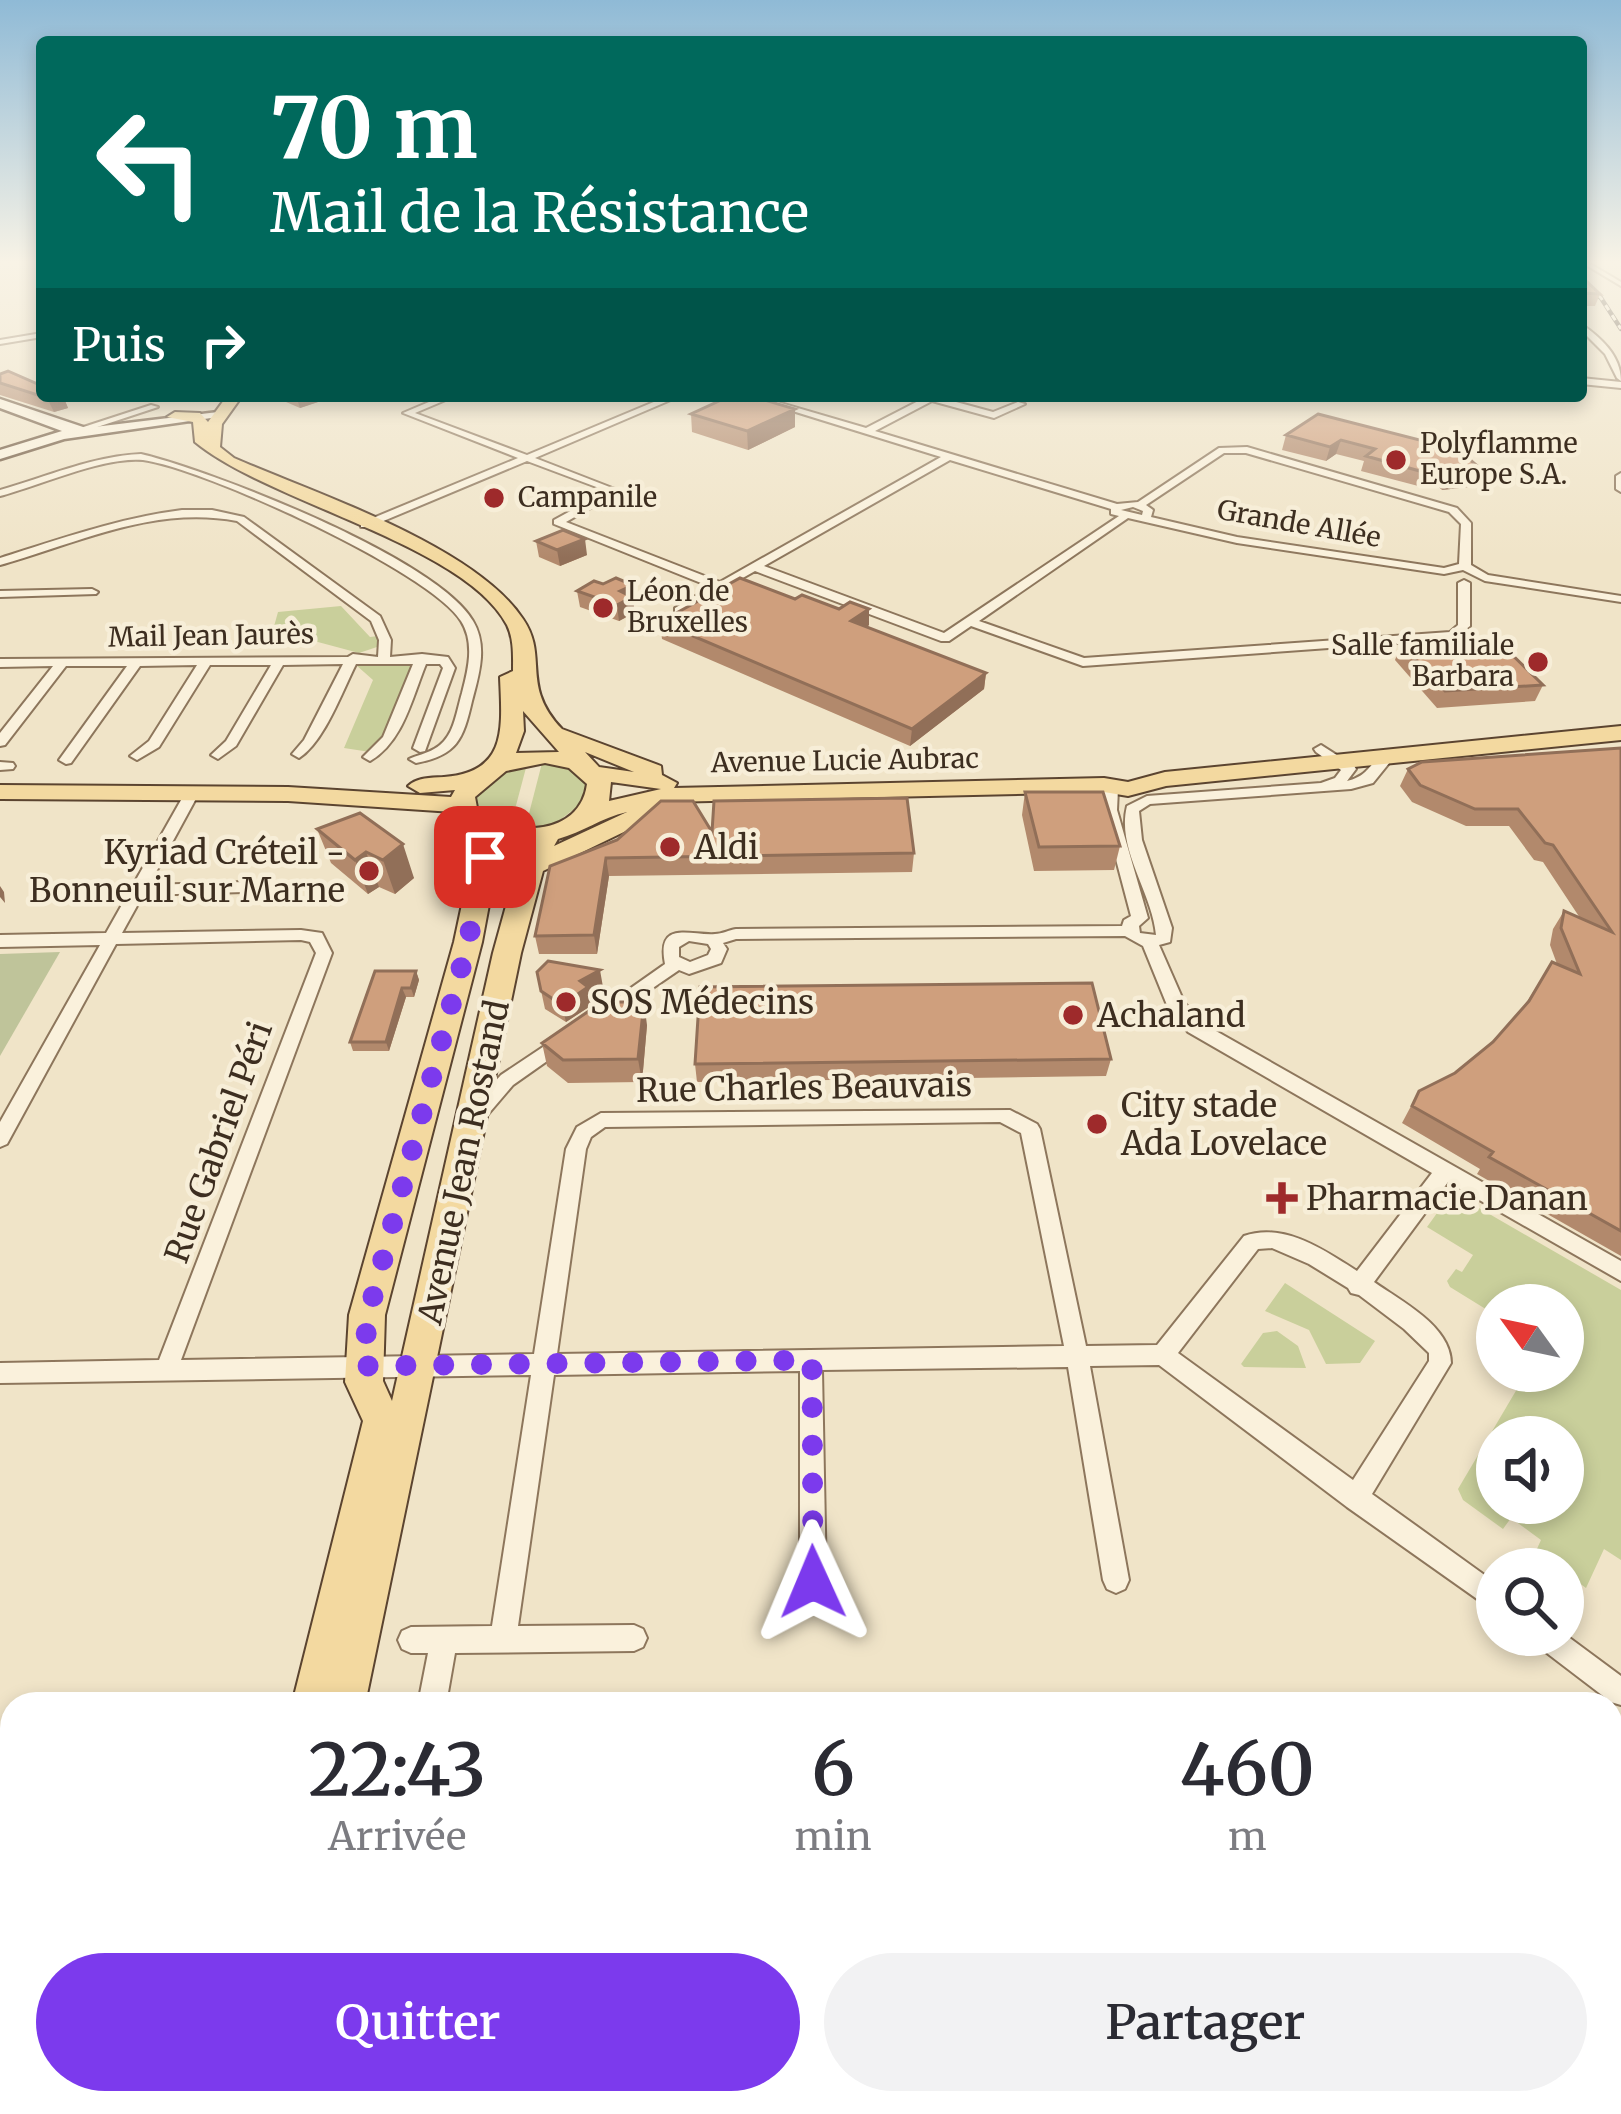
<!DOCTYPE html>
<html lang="fr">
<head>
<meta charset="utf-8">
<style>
  body { margin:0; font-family:Merriweather,serif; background:#f2f2f3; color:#2b2b33; height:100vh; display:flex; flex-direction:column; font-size:45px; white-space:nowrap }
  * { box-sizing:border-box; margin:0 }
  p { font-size:39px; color:#7c7c81 }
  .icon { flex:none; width:66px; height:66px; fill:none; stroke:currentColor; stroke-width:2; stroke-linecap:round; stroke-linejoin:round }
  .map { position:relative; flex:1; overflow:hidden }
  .details { position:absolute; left:0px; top:1692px; width:1623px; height:423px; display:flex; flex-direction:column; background:#fff; border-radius:36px 36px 0 0; box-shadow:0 6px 18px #0003 }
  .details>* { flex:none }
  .hud { position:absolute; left:36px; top:36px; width:1551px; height:366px; border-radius:12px; box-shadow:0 6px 18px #0003; background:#00695c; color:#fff; overflow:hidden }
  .needle { width:78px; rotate:303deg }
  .fabs { position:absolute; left:1476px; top:1284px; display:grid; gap:24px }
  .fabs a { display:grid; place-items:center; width:108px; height:108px; border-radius:50%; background:#fff; box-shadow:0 6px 18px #0003; font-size:60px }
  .pin { position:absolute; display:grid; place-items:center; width:102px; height:102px; color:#fff; margin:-51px; border-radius:24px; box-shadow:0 6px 18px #0006 }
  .me { position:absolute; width:132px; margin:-66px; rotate:359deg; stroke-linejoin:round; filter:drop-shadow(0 0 9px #0008) }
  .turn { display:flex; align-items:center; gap:42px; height:252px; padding:0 36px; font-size:54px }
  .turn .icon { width:156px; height:156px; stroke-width:2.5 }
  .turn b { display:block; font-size:84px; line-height:102px }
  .then { display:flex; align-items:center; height:114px; padding:0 36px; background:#0003; gap:24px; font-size:45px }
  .eta { display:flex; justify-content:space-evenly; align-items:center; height:204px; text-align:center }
  .eta b { font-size:72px; font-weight:600; line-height:84px }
  .action { display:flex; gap:24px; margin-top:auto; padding:24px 36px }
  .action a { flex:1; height:138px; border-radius:72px; background:#7c3aed; color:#fff; font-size:48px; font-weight:600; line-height:138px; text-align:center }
  .action a+a { background:#f2f2f3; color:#2b2b33 }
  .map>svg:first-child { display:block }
  .green { fill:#c9cf9b; fill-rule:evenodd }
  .cemetery { fill:#bfc49a }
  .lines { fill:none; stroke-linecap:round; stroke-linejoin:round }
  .street-casing { stroke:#8d765c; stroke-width:4 }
  .secondary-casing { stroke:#6f573f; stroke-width:5 }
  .primary-casing { stroke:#5b4430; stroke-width:4 }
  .street { fill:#faf1dc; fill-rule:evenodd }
  .secondary { fill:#faf1dc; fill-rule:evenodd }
  .primary { fill:#f3d9a0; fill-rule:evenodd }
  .rail-casing { stroke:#3d2e20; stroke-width:4.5 }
  .rail { stroke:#f7eed8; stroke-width:3; stroke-dasharray:6; stroke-linecap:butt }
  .wall { fill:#b2896c }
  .shaded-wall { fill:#916f58 }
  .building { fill:#cf9f7d; stroke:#916f58; stroke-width:3 }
  .route { stroke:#7c3aed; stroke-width:21; stroke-dasharray:0 37.8 }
  .poi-dot { fill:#9e2a2b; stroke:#f7eed8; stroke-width:4.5 }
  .labels { text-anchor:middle; stroke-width:9; stroke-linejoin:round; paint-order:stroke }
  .far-poi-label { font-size:27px; fill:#3d2e20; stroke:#f7eed8; text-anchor:start }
  .far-street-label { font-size:27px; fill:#3d2e20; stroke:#f7eed8 }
  .poi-label { font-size:33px; fill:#3d2e20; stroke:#f7eed8; text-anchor:start }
  .street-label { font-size:33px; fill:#3d2e20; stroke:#f7eed8 }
</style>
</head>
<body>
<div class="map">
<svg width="1621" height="2114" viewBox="0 0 1621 2114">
  <rect width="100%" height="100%" fill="#f0e4c8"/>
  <path class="green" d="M341,606l29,31 8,-1 2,10 -21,7 -86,-23 5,-18z
    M411,661l5,2 -29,76 -17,13 -26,-4 29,-68 -17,-15 53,1z
    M542,763l29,6 15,13v18l-30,23 -31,6z
    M527,764l-17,64c-19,-6 -36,-10 -34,-33l26,-24z
    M1445,1202l34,6 142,82v270l-17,-11 -18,39 -50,-37 5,-11 -30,-22 -8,11 -40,-29 -5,-11 69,-117 6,4 3,-5h27v-66h-66v11l-47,-29 -3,-6 9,-12 6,3 11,-17 -46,-28zM1563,1437v66h-66v-66z
    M1285,1283l90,58 -15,22 -34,1 -17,-34 -44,-19z
    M1277,1331l21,15 8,22 -62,-1 -3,-3 22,-31z
    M1611,2099l10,15h-216l7,-11h199z
    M651,2103h178v9l-179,2z"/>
  <path class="cemetery" d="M60,952l-60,104v-102z"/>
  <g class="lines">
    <g class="street-casing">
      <path id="street" d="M1581,262h6l34,20v4z
        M1581,324c19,13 40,31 40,57l-4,-3 -12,-24 -24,-24z
        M42,333v4l-42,7v-4z
        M1581,378l40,4v6l-40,-4z
        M443,396h12l-40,17 112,42 141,-59h12l-145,62 85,33 -54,31 154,60 221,-125 -197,-61h13l109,32 62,-32h6l59,16 25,-10 7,2 -31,14 -62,-17 -57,30 242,73 21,-2 81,-54 28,-1 210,61 14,15v42l17,10 133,21v6l-136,-21 -22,-11 -19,4 -207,-31 -109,-25 -149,103 105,37 366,-26 8,-7v-42l6,-3 6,3v43l-17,13 -370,27 -112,-40 -22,15h-8l-186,-70 -76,43 -4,-2v-4l36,-21 -157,-63v-4l53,-29 -80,-30 -158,66h-8v-4l157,-65 -115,-45zM1224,453h22l203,59 12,12 -2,40 -15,4 -207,-31 -86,-20 2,-7 -7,-5zM950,460l161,49v5l8,2 -175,117 -180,-67zM1133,507l10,4 -1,4 -21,-5z
        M151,405l7,2 -88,29 -8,-2z
        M141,454c72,17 297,105 332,167 15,25 6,54 -1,80 -9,39 -15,54 -56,62l-7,-4c8,-4 17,-5 25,-10 20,-10 22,-36 28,-56 6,-23 13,-50 -1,-72 -31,-50 -258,-153 -318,-161 -38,-4 -105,26 -143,36v-6c46,-13 93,-34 141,-36z
        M1621,473v19l-5,-3v-13z
        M182,510h30l32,7 136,99 11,24 -1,17 32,-3 26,3 7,11 -30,83 -5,1 -7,-4 30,-80 -3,-4h-14c-14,34 -23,78 -56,97l-7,-4 20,-20 30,-73h-57c-14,28 -32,78 -57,94l-7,-4 12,-14 39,-76 -60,1 -47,81 -18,13 -7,-4 15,-14 45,-76h-61l-51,82 -22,13 -7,-4 19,-15 48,-76 -57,1 -69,97 -5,1 -7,-4 68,-94h-61l-61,79 -5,1v-13l53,-67 -53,1v-8l348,-2 5,-3 25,3 1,-17 -8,-19 -134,-100c-83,-16 -159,22 -237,44v-7c60,-19 119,-40 182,-48z
        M92,589l6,3 -2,2 -96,3v-6z
        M1321,745l33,21 2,3 -9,12c23,-5 22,-20 40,-28l7,4 -21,26 -22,6 -201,15 -11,7 3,29 30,88 -2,14 -11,3 25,57 16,20 421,239v20l-173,-99 -74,100c27,19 77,44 77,81l-79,131 125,90v29l-150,-106 -188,-142 -69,1 39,214 -4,9 -9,4 -9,-4 -4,-9 -35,-213 -246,3 4,212 -4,9 -9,4 -9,-4 -4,-9v-211l-246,4 -36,251 116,-1 9,4 4,9 -4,9 -9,4 -179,2 -9,51h-28l10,-51h-17l-9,-4 -4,-9 4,-9 9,-4 81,-1 39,-251 -531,8v-20l159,-3 157,-407 -6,-11 -9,-2 -185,4 -109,200 -7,3v-25l100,-177 -100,2v-12l106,-2 79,-140 7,-4 7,4 -50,92 95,-3 8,5 -8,5 -101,3 -21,38 179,-3 21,3 10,20 -151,407 353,-6 32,-205 11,-22 24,-14 409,-3 27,14 3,5 46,217 71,-1 87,-109c40,-14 80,14 113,35l75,-98 -244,-141 -21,-27 -24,-59 -18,-10 -389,3 -13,4 4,6 -6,14 -32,11 -10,-4 -70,48 -6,2 -9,-6 71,-50c-9,-45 26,-28 50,-30 7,0 14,-4 21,-5l386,-3 2,-6 7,-4 -28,-106 1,-21 7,-4 7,4 -1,21 31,108 -9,8 1,7 16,2c-4,-43 -40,-86 -29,-129l20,-10 174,-13 14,-5 6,-8 -25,-18 -2,-3zM689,941l19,3 3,5 -3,6 -18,7 -11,-5v-10zM1000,1122l21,11 43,213 -507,8 29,-205 5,-12 14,-10zM1272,1248l37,16 39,24 3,5 8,2 45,34 25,24v8l-76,119 -175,-127 80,-104z
        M0,762l13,1 2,3 -2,3 -13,1z
        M561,1035l9,7 -3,5 -54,38 -29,34h-14l-2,-5 2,-5 31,-34z
        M1563,1633l58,43v29l-10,-3 -76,-58 -4,-9z
        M353,2103h32l-2,11h-32z"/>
    </g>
    <g class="secondary-casing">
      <path id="secondary" d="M0,399l86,29 132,-16 7,4 -161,23 -64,20v-9l62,-19 -62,-23z"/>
    </g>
    <g class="primary-casing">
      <path id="primary" d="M227,396h15l-20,28 -2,23 14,11c80,35 240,87 289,161 26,38 -3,66 39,110l99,37 1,9 15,8 -3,5 430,-10 24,4 37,-10 456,-46v14l-455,46 -38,10 -24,-4 -436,10 -10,3 4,5 -3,5 -116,56 -22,82 -156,751h-73l71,-283 -18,-39 4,-67 105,-373 23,-108 -20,-13 -4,-9 -165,-11 -288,-2v-14l288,2 163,10 4,-7 -35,3 -12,-7c10,-9 22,-8 36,-9 64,-5 58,-49 56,-100l13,-6c0,-15 1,-32 -6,-46 -43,-81 -238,-122 -312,-183l-2,-20 -26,-5 8,-5 25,1 8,9zM523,711l36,41 -43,1 8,-22zM585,752l49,20 -35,-5zM545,763l24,5 18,16c-7,52 -73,53 -109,29l-3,-16 31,-26zM611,782l50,7 -52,12zM627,812l-73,34 4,-7c25,-7 43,-21 69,-27zM501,841l30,2 -20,45 -18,65 -101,448 -9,-20 2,-66 97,-373z
        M194,2103h92l-2,11h-93z"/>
    </g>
    <use href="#street" class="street"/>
    <use href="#secondary" class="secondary"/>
    <use href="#primary" class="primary"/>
    <g class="rail-casing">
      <path id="rail" d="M1581,279l20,19 20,31"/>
    </g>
    <use href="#rail" class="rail"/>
  </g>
  <path class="wall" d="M1581,276l19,18 -5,12h-14z
    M0,374l42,22h21l5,12 -14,4 -54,-17z
    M278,396h52v2l-30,10 -21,-9z
    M795,409v18l-47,23 -56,-18 -1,-18z
    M1286,435l173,15 18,36 -35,4 -11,-10 -9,7 -61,-16 3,-10 -28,-7 -10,7 -44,-11z
    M536,541l51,14 -27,11 -21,-9z
    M603,584l30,1 1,28 -15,8 -39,-14 -3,-16z
    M660,622l209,3 -2,2 119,46 -2,16 -74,57 -248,-107z
    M1401,644l142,41 -8,16 -98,7 -42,-48z
    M1621,748v508l-144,-82 3,-5 -78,-46 17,-32 36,-18 38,-31 32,-37 27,-43 5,2 -7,-19 3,-16 11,-18 16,7 -37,-56 -9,-2 -25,-34h-43l-54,-24 -12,-16 8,-17z
    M1025,792l95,54 -6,24 -80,1 -12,-56z
    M360,813l54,65 -19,16 -16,-7 -11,7 -37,-31 -14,-34z
    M712,832l202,21 -2,19 -303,4 -12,78h-58l-4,-18 82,-96z
    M416,971l3,9 -5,17h-8l-17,54h-36l-3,-9z
    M537,972l66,15 -13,8 2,10 -26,17 -21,-13z
    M647,1025l-5,57 -74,1 -21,-17 -5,-23z
    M1111,1059l-5,17 -409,6 -2,-18z"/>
  <path class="shaded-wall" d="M55,396h8l5,12 -14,4 -7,-14z
    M296,396h34v2l-30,10z
    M795,409v18l-47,23 -1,-19z
    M1341,440l-5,14 -10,7 4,-14z
    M1437,465l-6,15 -9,7 5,-14z
    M1483,471l-6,15 -35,4 6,-15z
    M585,539l2,16 -27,11 -3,-16z
    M633,585l1,28 -15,8 -2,-16 3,-14z
    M869,609v16l-18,12v-16z
    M986,673l-2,16 -74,57 2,-17z
    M403,844l11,34 -19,16 -12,-34z
    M366,852l13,35 -11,7 -13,-34z
    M606,858l3,18 -12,78 -3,-19z
    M0,886l4,6 1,11 -5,-6z
    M600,970l3,17 -13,8 2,10 -26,17 -4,-17 18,-24z
    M416,971l3,9 -5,17 -3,-9z
    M402,988l4,9 -17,54 -3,-9z
    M644,1002l3,23 -5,57 -4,-23z"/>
  <path class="building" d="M1581,276l19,18 -19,-1z
    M8,371l34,15v10h13l-8,2 -47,-15v-9z
    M730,396h21l44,13 -48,22 -56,-17z
    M1318,414l141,36 24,21 -35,4 -11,-10 -10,8 -61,-17 9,-7 -34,-9 -11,7 -44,-12z
    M563,530l22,9 -28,11 -21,-9z
    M616,578l17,7 -13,6 12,6 -15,8 -40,-14 17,-10 9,3z
    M740,578l55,21 7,-4 37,14 11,-7 19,7 -18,12 135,52 -74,56 -252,-107z
    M1495,638l48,47 -98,6 -44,-47z
    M1621,748v483l-132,-74 4,-5 -81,-46 7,-15 36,-18 38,-31 36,-41 23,-39 28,12 -19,-46 3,-17 48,21 -59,-87 -8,-2 -27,-34h-43l-55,-24 -12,-16 14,-7z
    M1025,792h78l17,54 -81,1z
    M907,798l7,55 -308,5 -12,77 -59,1 15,-70 67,-26 44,-39h32l19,31 2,-31z
    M360,813l43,31 -20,16 -17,-8 -11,8 -38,-31z
    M548,961l52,9 -20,11 8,6 -26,18 -21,-14 -4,-19z
    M375,971h41l-5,17h-9l-16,54h-36z
    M1092,983l19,76 -416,5 5,-77z
    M602,1002h42l-6,57 -75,1 -21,-17z"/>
  <linearGradient id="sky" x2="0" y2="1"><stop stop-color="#8fbad6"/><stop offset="0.47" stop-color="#f8f3e6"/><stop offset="1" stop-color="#f8f3e6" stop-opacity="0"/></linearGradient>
  <rect width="1621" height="558" fill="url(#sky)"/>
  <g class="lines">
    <path class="route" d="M485,857l-17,85 -100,373 -5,51 449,-6 1,222"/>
  </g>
  <g class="poi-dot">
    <circle cx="1396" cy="460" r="12"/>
    <circle cx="494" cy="498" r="12"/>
    <circle cx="603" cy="608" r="12"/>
    <circle cx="1538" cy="662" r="12"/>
    <circle cx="670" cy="847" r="12"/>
    <circle cx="369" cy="871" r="12"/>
    <circle cx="566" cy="1002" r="12"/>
    <circle cx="1073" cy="1015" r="12"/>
    <circle cx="1097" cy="1124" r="12"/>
    <path d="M1276 1180h12v12h12v12h-12v12h-12v-12h-12v-12h12z"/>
  </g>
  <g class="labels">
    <g class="far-poi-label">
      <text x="1420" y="453">Polyflamme<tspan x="1420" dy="31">Europe S.A.</tspan></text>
      <text x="518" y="507">Campanile</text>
      <text x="627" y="601">Léon de<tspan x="627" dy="31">Bruxelles</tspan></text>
      <text x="1514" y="655" text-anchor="end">Salle familiale<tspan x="1514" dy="31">Barbara</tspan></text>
    </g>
    <g class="far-street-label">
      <text transform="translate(1299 524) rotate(10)" y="9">Grande Allée</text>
      <text transform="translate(211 636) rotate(-1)" y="9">Mail Jean Jaurès</text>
      <text transform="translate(845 761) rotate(-1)" y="9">Avenue Lucie Aubrac</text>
    </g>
    <g class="poi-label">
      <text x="694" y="859">Aldi</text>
      <text x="345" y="864" text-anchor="end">Kyriad Créteil -<tspan x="345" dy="38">Bonneuil sur Marne</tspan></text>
      <text x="590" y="1014">SOS Médecins</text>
      <text x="1097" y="1027">Achaland</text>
      <text x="1121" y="1117">City stade<tspan x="1121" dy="38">Ada Lovelace</tspan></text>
      <text x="1306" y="1210">Pharmacie Danan</text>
    </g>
    <g class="street-label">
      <text transform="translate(804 1087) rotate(-1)" y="12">Rue Charles Beauvais</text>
      <text transform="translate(218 1142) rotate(-70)" y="12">Rue Gabriel Péri</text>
      <text transform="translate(463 1162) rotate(-78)" y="12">Avenue Jean Rostand</text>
    </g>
  </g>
</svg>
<div class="fabs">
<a><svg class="needle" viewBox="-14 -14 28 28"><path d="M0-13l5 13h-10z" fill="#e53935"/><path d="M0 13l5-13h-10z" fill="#7c7c81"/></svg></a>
<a><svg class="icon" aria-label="sound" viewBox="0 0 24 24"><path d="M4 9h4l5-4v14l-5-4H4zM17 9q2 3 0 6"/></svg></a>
<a><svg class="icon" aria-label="search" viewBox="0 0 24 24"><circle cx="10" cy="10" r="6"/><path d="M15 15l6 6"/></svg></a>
</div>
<div class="pin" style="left:485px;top:857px;background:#d93025"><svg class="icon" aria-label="arrive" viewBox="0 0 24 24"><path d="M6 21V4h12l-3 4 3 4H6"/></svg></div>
<svg class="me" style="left:813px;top:1582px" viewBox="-20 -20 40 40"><path d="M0-17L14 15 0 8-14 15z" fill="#7c3aed" stroke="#fff" stroke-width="4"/></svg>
<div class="hud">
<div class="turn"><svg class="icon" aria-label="left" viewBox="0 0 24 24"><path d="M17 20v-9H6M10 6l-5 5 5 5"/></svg><div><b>70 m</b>Mail de la Résistance</div></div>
<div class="then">Puis<svg class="icon" aria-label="right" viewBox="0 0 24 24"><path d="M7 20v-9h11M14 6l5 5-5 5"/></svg></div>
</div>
<section class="details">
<div class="eta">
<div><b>22:43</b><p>Arrivée</p></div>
<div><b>6</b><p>min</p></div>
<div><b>460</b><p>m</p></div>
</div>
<div class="action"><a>Quitter</a><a>Partager</a></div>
</section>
</div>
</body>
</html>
